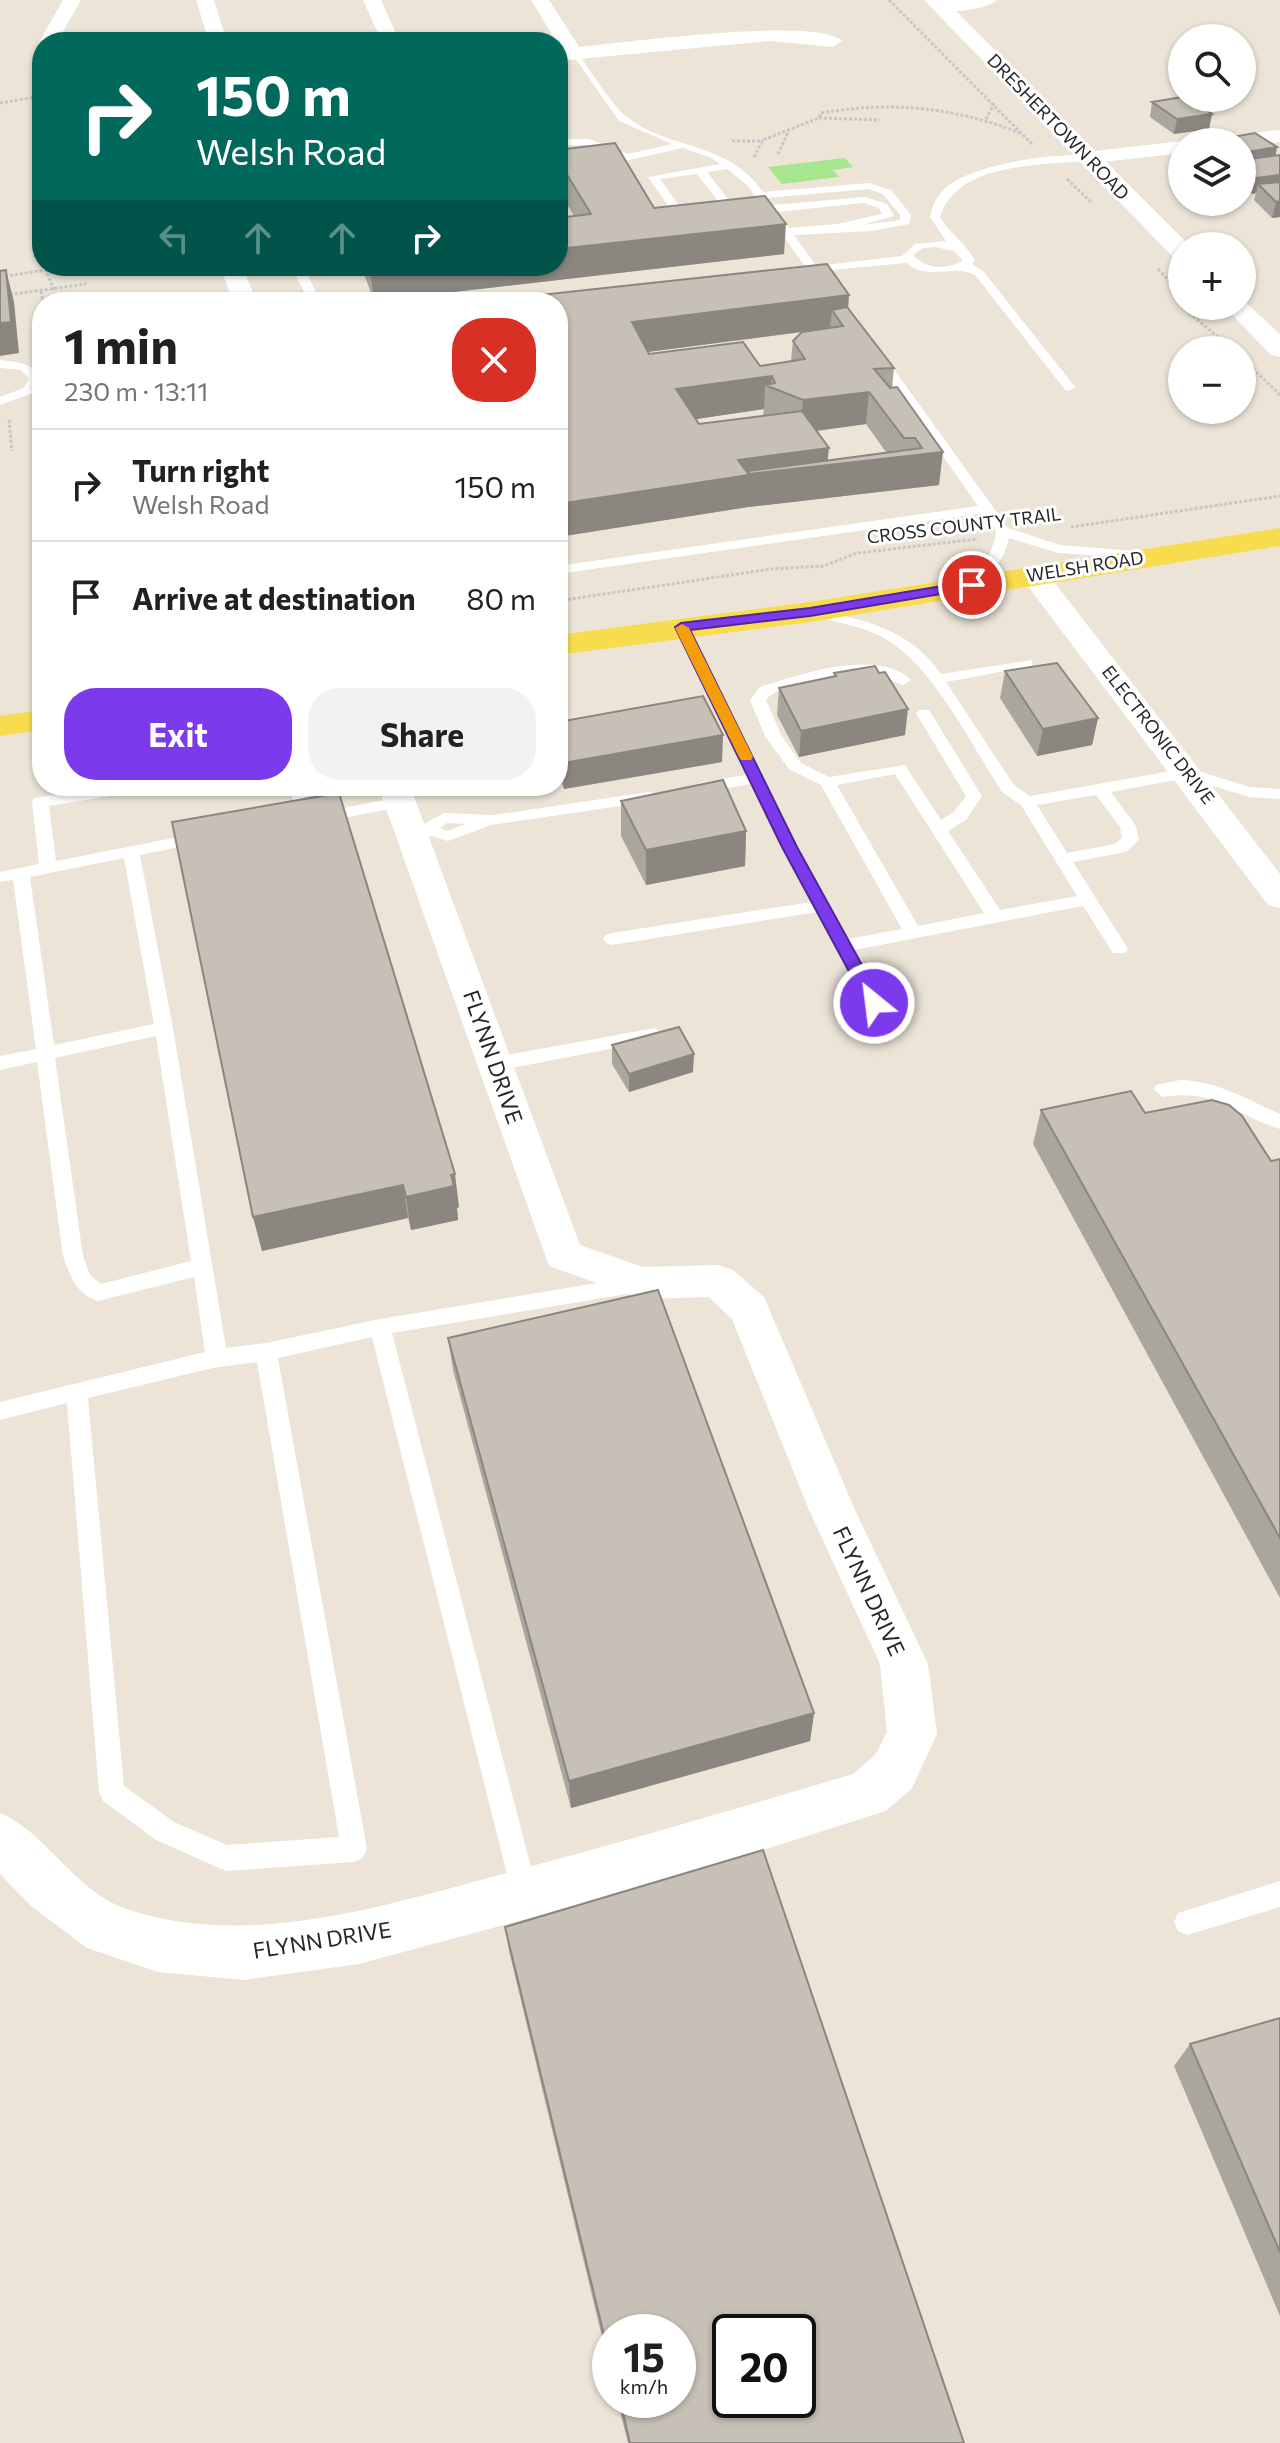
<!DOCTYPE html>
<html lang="en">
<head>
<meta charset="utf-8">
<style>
  body { margin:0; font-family:Commissioner,sans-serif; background:#f2f2f2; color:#202124; height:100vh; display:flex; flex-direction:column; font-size:30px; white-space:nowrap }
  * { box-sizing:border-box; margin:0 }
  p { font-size:26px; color:#757577 }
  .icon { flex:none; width:44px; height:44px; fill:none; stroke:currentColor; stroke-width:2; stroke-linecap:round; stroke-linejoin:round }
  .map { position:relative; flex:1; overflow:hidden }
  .side { position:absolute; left:32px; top:292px; width:536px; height:504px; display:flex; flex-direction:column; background:#fff; border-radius:32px; box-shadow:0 2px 6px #0004 }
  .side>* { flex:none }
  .banner { position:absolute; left:32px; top:32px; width:536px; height:244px; border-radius:32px; box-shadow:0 2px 6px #0004; background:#00695c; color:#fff; overflow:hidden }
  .fabs { position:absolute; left:1168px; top:24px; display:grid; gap:16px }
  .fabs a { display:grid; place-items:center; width:88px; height:88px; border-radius:50%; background:#fff; box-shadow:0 2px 6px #0004; font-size:40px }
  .speed { position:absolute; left:592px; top:2314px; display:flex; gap:16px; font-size:40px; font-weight:700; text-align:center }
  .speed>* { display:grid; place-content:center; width:104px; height:104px; border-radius:50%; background:#fff; box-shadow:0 2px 6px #0004; line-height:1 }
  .speed small { font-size:20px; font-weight:400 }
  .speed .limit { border:4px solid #111; border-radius:12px; background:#fff; color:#111 }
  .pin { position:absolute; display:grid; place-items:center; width:68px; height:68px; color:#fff; margin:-34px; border:4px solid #fff; border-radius:50%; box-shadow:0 2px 8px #0007 }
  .me { position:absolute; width:88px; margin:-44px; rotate:331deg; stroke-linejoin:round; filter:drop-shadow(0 0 6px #0008) }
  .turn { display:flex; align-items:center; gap:28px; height:168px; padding:0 32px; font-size:36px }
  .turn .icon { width:104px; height:104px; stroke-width:2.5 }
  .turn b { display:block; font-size:56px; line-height:68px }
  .lanes { display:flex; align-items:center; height:76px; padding:0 32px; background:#0003; justify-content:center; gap:40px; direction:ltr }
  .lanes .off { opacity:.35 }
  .round { display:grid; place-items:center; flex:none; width:84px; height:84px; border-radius:32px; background:#f2f2f2 }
  .summary { display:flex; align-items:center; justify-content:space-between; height:136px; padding:0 32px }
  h1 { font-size:48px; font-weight:700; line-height:60px }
  .primary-button { display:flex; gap:16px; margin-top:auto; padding:16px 32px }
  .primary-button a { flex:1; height:92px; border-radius:32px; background:#7c3aed; color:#fff; font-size:32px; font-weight:700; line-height:92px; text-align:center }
  .primary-button a+a { background:#f2f2f2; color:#202124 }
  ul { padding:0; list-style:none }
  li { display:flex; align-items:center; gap:24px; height:112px; padding:0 32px; border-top:2px solid #e0e0e0 }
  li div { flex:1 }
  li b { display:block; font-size:30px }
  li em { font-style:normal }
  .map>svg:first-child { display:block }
  .green { fill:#a7e68e }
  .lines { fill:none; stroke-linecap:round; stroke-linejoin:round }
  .path { stroke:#c7c7c7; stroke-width:3; stroke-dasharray:3 2; stroke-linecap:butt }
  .service { fill:#fff; fill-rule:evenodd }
  .minor { fill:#fff; fill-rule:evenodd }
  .secondary { fill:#fff; fill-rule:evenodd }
  .primary { fill:#f9dc4d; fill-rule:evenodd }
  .wall { fill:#aaa59d; fill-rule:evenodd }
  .shaded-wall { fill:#8b8680 }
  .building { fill:#c6c0b7; stroke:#8b8680; stroke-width:2; fill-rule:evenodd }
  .route { fill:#7c3aed; stroke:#51269a; stroke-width:2 }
  .slow { fill:#f59e0b }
  .labels { text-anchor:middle; stroke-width:6; stroke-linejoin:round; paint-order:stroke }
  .far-street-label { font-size:18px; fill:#272727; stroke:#fff }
  .street-label { font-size:22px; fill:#272727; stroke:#fff }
</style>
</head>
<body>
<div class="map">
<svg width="1280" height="2443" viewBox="0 0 1280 2443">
  <rect width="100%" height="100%" fill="#ebe4d7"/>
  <path class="green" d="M845,158l8,9 -20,3 6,7 -57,7 -14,-17z"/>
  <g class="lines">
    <path class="path" d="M889,0l143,144
      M0,103l42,-7
      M819,118l61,2
      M986,119l8,-16
      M732,141h31
      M778,154l11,-24
      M754,157l9,-17 56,-22 2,-5c70,-12 133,-6 199,20
      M1067,179l25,24
      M1158,269l13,14 9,22 53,45
      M0,277l46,-7 8,20
      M1242,277l8,7
      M41,291l2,11
      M0,296l86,-12
      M1242,358l38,37
      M9,420l3,31
      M1071,527l209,-31
      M558,601l213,-32 52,-3 34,-13 121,-14"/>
    <path class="service" d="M571,52h6c14,19 33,51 50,65 42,34 99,22 136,75l106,-9 22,7 20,25 -2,9 -38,7 -77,4 22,31 86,-10 13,-12 31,-3 -16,-24c3,-13 7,-23 19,-32 28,-21 106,-33 141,-29v4l-4,1c-46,4 -130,2 -146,56 10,17 27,27 35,44l-3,3 11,7 93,117 -10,3 -91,-116c-21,-12 -46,7 -69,-12l-97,9 -61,-86 -21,-17 -20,3 35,45v4h-8l-37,-47 -37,5 32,45 -10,2 -34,-49 72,-13 -8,-6 -29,-10 -72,16 -53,5v-6l61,-7 -31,-11h-30v-6h31l39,15 44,-10 -53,-23zM868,189l15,5 17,21v5l-38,5 32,-9 -7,-12 -22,-7 -92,8 -6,-7zM864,203l15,5 3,6 -45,10 -48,4 -12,-16zM935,247l19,4 9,9c-16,10 -37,10 -50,-5l10,-7z
      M291,266h12l18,36h-12z
      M879,353l4,1 125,174 52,17 86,7 5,1v6l-93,-6 -49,-15c-4,21 -17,34 -32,50h-10v-6c16,-16 26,-28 29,-51l-12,-18 -426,61v-8l420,-60 -105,-149z
      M0,360c18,2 30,3 42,17l-9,16 -33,12v-8l24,-9 5,-10 -8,-8 -21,-2z
      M810,608c50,11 100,20 131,66l91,-14v6l-86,16 68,103 16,11 158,-28 62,19 30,2v10l-31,-2 -62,-19 -76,14 25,34 3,14 -13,12 -53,10 55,87 -3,4h-12l-30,-47 -229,44 29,53 -9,6 -9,-6 -48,-91 -205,33 -6,-2 -3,-4 3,-4 6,-2 199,-31 -60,-118 -52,9 -8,-5 8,-5 47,-8 -72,-148 7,-4 7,4 110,220 50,92 54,-10 -81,-144 -32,-16 -24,-33 -15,-36 10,-13c38,-12 118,-40 151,-7l-8,5c-10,-3 -18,-10 -29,-11 -23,-2 -96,8 -108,26l15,35 20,28 28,14 76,-12 36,55 13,-8 12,-16 -50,-83 3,-3h10l53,86 -16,24 -18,11 52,79 77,-14 -56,-91 -19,-13c-31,-47 -70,-129 -120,-155 -24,-12 -51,-16 -77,-22v-6zM895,774l89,139 -66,13 -81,-141zM1096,795l24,32 2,11 -7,6 -48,9 -30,-48z
      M110,786h39l-8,5 -92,15 7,55 148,-29 8,5 -8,5 -64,13 33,173 53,320 40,-5 114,-24 259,-43 7,2 3,6 -3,6 -7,2 -247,41 146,561 -4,9 -9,4 -9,-4 -4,-9 -140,-557 -94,21 89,491 -4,9 -9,4 -128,9 -70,-31 -53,-39 -4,-9 -32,-389 -67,17v-18l205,-50 -11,-75 -96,24c-22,-7 -28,-25 -35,-45l-26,-194 -37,8v-14l36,-7 -23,-169 -13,2v-10l39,-8 -7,-62 2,-4zM124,858l30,166 -100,21 -24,-168zM156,1036l35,225 -90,23 -11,-9 -7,-19 -28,-198zM257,1362l82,475 -112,8 -53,-23 -50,-36 -36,-388 129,-31z
      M289,786h16l8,28 87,-17 8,5 -8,5 -93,18 -8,-5z
      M648,792l6,1v8l-163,24 -43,16 -21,-6 -13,4 -8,-5 38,-21 50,2zM447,823l19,1 -19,7 -7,-3z
      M655,1028l9,6 -3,5 -165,32 -9,-7 9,-7z
      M1180,1080c38,1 66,19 100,34v15c-45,-14 -65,-41 -117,-32l-9,-7 2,-5z
      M1280,1881v26l-93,28 -9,-4 -4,-9 4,-9z"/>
    <path class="minor" d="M63,0h18l-24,42h-15l-1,4 -2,-4z
      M196,0h18l13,42h-18z
      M363,0h18l19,42h-18z
      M531,0h18l30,47c42,-4 239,-31 263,-6l-9,6 -64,-6 -211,20v-12h3z
      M945,0h52c-11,10 -54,16 -65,6l3,-4z
      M1280,130v12l-38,4v-4h-27l10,-6z
      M1182,141l5,1h-5v11l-96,11 -10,-6 10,-6z
      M220,266h22l15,36h-24z
      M1034,566l10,3 236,305v34l-12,-3 -244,-324 -4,-6 4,-6z
      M378,786h32l170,459 63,22 75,-2 15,5 31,27 91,213 73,154 9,70 -25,54 -26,23 -224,71 -303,82 -115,16 -86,-8 -71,-24 -56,-42 -31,-32v-61c46,19 74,77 124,95 125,45 274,-7 397,-39 112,-30 222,-62 332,-95l23,-20 11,-22 -7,-68 -71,-154 -77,-191 -23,-22 -67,2 -93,-33z"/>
    <path class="secondary" d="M924,0h21l245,246h-8v13l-9,-2z
      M1242,299l38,35v23l-9,-2 -47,-49h18z"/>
    <path class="primary" d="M1280,528v18l-470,76 -252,33v-20l252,-33z
      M42,710v20l-42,6v-20z"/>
  </g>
  <path class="wall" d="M1152,102l60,12 -3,15 -35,5 -24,-17z
    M1255,133l22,14 -2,9 5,-1v62l-8,1 -18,-18 2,-7 -4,1 -10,-8v-44h-33z
    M558,150l96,58 130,46 -410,47 -13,-35h197l16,-50 -16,-27z
    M558,302l290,6 46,60 -2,20 47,97 -191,22 -190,30zM826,329l-33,12 -2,20 -31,5 -111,-12 -2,-2zM764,409l-1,7 -64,8 -3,-5zM866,424l20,28 -58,8 -12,-29z
    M1005,671l93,47 -6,27 -55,11 -37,-58z
    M834,673l71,62 -106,22 -22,-42 2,-27 55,-11z
    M558,722l164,40 -158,27 -6,-13z
    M339,793l120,414 -2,1 1,12 -47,10 -3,-12 -146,33z
    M621,801l125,30 -1,35 -99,19 -25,-49z
    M612,1045l81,27 -64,20 -17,-28z
    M1041,1110l104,3 126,48 9,-2v439l-247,-454z
    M448,1338l366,375 -4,28 -239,67 -118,-438z
    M505,1927l459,516h-336l-11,-43h61l-68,-68v38l-101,-419z
    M1280,2018v298l-106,-250 16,-22z"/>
  <path class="shaded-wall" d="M1212,114l-3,15 -35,5 3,-15z
    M1277,147l-3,16 -32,5v-15z
    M1280,175v15l-22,-6 -2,9 -4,1 3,-16z
    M1280,201v16l-8,1 4,-16z
    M786,224l-2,30 -410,47 -4,-31 37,-4h151v-17z
    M6,270l8,32 5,51 -19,3v-33z
    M849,295l-2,31 -15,-16 -2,18 -198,26v-32z
    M772,376l-1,12 -6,-3 -1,24 -88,13v-33z
    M869,392l-3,32 -66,9 3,-33z
    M829,448l-2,17 116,-13 -4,33 -191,22 -190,30v-33l180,-44z
    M908,709l-3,26 -106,22 2,-26z
    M1098,718l-6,27 -55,11 6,-27z
    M723,735l-1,27 -158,27 -1,-26z
    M746,831l-1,35 -99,19v-35z
    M694,1054l-1,18 -64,20v-18z
    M455,1174l4,33 -2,1 1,12 -47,10 -5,-33z
    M403,1185l5,33 -146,33 -9,-34z
    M814,1713l-4,28 -239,67 -2,-27z"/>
  <path class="building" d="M1182,97v1h6l24,16 -35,5 -25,-17z
    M1255,133l22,14 -35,6v-11l-33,-1z
    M615,143l39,65 111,-12 21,28 -228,25v-31l33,-4 -33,-54v-10z
    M1280,155v20l-25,3 -13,-10v-8z
    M1280,182v19l-4,1 -18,-18z
    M827,264l22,31 -217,27 17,32 94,-12 17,24 45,-7 -12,-18 9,-9 41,-6 -11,-16 15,-3 47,61 -20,1 16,19 7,-1 46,65 -194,22 -1,-3 174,-23 -7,-10h-11l-35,-46 -66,8 -38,-15 10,-2 -3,-7 -96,13 23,35 103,-13 27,37 -91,12 11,15 -191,29v-202h-82z
    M369,266h38l-37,4z
    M6,270l5,52 -11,1v-52z
    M1057,663l41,55 -55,11 -38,-58z
    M875,666l4,7 6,-1 23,37 -107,22 -22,-43 57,-12 -2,-3z
    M703,696l20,39 -160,28 -5,-12v-29z
    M723,780l23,51 -100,19 -25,-49z
    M339,793l116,381 -4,1 3,11 -48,11 -3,-12 -150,32 -81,-395z
    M679,1027l15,27 -65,20 -17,-29z
    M1131,1091l14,22 67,-13 17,5 13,11 29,45 9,-2v379l-239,-428z
    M658,1290l156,423 -245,68 -121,-443z
    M763,1850l201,593h-334l-10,-43h58v-68h-68v28l-105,-433zM730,2332h68v68h-68z
    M1280,2018v234l-90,-208z"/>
  <path class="route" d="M972,581l5,1v6l-167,28 -120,14 107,217 86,156 -9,5 -8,-5 -84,-156 -107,-220 6,-4 129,-15z"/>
  <path class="slow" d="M682,624l7,4 64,129 -2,3h-10l-2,-3 -64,-129z"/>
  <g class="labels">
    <g class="far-street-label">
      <text transform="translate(1058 127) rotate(46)" y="6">DRESHERTOWN ROAD</text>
      <text transform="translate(964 526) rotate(-7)" y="6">CROSS COUNTY TRAIL</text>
      <text transform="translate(1085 567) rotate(-9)" y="6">WELSH ROAD</text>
      <text transform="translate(1158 735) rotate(52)" y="6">ELECTRONIC DRIVE</text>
    </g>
    <g class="street-label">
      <text transform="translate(493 1057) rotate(71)" y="8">FLYNN DRIVE</text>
      <text transform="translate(869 1591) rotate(65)" y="8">FLYNN DRIVE</text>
      <text transform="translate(322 1940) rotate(-9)" y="8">FLYNN DRIVE</text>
    </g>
  </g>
</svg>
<div class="fabs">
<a><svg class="icon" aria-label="search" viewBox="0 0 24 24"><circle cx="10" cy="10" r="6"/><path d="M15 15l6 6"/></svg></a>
<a><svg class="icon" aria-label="layers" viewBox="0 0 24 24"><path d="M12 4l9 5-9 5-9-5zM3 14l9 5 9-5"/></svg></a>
<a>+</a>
<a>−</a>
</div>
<div class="speed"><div>15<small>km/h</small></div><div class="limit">20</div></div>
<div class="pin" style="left:972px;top:585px;background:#d93025"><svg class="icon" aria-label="arrive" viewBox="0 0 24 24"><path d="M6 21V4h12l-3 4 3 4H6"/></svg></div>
<svg class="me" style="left:874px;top:1003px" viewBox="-20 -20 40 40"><circle r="17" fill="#7c3aed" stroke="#fff" stroke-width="3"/><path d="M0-11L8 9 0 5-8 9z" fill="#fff"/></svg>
<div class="banner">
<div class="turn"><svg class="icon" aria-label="right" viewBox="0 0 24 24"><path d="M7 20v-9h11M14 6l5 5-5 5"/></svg><div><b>150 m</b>Welsh Road</div></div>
<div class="lanes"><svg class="icon off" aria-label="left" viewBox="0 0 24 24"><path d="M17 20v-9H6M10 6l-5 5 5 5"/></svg><svg class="icon off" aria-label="ahead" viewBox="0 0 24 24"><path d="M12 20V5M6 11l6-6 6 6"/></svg><svg class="icon off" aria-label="ahead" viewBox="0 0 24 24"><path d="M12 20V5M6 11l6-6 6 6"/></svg><svg class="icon" aria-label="right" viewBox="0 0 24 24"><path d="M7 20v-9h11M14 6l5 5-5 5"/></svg></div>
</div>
<section class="side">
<div class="summary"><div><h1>1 min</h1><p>230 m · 13:11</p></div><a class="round" style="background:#d93025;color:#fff"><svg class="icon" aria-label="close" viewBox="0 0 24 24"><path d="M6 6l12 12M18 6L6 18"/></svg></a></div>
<ul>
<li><svg class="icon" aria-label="right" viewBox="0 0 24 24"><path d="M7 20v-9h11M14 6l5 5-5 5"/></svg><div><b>Turn right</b><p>Welsh Road</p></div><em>150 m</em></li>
<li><svg class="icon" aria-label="arrive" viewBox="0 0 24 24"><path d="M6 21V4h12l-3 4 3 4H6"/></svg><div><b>Arrive at destination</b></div><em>80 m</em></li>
</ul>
<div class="primary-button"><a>Exit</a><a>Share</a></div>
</section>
</div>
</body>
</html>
